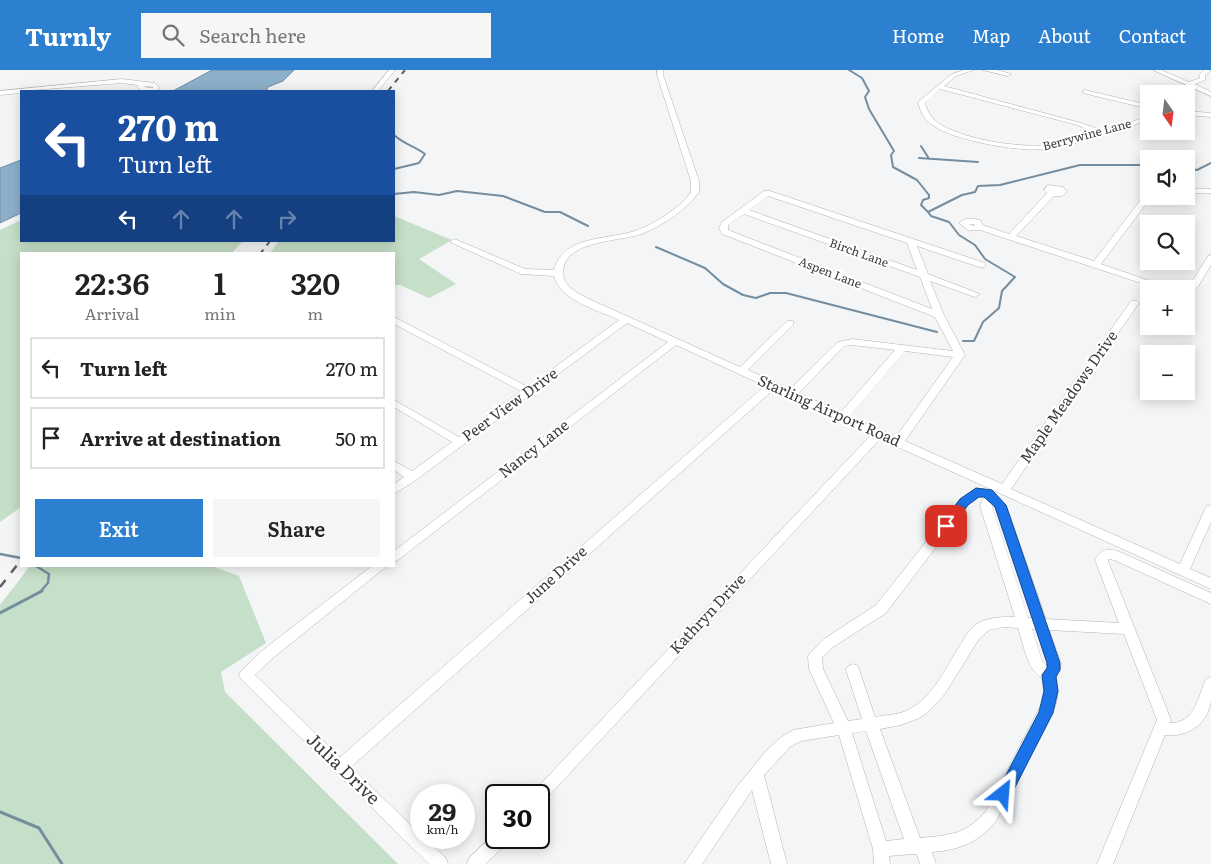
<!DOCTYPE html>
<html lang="en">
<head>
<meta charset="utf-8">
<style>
  body { margin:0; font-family:Literata,serif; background:#f6f6f6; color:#222; height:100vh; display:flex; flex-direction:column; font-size:19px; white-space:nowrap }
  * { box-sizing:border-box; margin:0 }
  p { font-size:16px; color:#767676 }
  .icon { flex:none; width:28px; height:28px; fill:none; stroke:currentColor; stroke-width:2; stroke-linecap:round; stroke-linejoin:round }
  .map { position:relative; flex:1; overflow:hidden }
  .drawer { position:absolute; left:20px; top:182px; width:375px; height:315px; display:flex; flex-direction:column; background:#fff; border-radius:0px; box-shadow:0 2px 12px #0003 }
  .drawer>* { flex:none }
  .guide { position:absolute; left:20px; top:20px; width:375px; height:152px; border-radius:0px; box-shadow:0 2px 12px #0003; background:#1a4fa0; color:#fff; overflow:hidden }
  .needle { width:32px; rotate:166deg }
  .fabs { position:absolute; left:1140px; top:15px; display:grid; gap:10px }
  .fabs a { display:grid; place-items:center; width:55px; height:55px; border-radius:0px; background:#fff; box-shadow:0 2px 12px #0003; font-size:25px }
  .speed { position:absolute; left:410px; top:714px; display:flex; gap:10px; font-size:25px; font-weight:700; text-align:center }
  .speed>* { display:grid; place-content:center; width:65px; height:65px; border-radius:50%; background:#fff; box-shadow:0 2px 12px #0003; line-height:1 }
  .speed small { font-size:12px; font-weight:400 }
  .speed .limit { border:2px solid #111; border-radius:8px; background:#fff; color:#111 }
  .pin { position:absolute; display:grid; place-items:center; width:42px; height:42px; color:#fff; margin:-21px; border-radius:10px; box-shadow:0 2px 8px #0006 }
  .me { position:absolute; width:55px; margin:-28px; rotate:28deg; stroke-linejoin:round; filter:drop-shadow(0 0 4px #0008) }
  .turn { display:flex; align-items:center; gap:18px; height:105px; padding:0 15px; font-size:22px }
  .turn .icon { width:65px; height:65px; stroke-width:2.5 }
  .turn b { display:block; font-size:35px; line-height:42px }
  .lanes { display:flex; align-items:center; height:48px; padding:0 15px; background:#0003; justify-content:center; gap:25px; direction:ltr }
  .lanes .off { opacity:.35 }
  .eta { display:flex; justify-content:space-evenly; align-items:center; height:85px; text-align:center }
  .eta b { font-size:30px; font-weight:600; line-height:35px }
  .cta { display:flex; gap:10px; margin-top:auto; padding:10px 15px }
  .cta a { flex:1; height:58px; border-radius:0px; background:#2c80cf; color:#fff; font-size:20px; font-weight:600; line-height:58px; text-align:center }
  .cta a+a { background:#f6f6f6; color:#222 }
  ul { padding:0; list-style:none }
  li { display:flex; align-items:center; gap:15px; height:62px; margin:0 10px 8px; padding:0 5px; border:2px solid #e0e0e0; border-radius:0px }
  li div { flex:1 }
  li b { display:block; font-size:19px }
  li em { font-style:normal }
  header { display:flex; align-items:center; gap:30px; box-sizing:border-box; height:70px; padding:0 25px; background:#2c80cf; color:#fff }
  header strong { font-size:24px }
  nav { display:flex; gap:28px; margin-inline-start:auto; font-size:18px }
  .search { width:350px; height:45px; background:#f6f6f6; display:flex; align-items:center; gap:12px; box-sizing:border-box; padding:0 18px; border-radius:0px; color:#767676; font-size:19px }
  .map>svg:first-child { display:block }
  .green { fill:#c6dfc8 }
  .water { fill:#8db0ca; stroke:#748d9f }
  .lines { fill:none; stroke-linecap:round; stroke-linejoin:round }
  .stream-far2 { stroke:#748d9f; stroke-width:2 }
  .stream-far1 { stroke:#748d9f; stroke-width:2.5 }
  .stream { stroke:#748d9f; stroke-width:3 }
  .minor-casing { stroke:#b2b3b4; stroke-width:1 }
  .minor { fill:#fff; fill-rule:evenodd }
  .rail-far1 { stroke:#5d5e5f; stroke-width:2; stroke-dasharray:5.5 5.5; stroke-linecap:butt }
  .rail { stroke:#5d5e5f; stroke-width:2.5; stroke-dasharray:9 9; stroke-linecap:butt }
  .route { fill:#1a73e8; stroke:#114b97 }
  .labels { text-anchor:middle; stroke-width:4.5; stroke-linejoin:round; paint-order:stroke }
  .far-street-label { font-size:12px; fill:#3b3c3c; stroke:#fff }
  .street-label { font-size:15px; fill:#3b3c3c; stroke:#fff }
  .near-street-label { font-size:18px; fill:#3b3c3c; stroke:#fff }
</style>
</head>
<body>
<header>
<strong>Turnly</strong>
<div class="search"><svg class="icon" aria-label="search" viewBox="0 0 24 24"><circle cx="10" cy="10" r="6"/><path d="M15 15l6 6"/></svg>Search here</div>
<nav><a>Home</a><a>Map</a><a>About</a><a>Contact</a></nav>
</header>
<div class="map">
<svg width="1211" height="794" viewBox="0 0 1211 794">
  <rect width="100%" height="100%" fill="#f4f5f6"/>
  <path class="green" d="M394,146l58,24 -33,19 37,25 -27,14 -29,-13h-6v-31h-125l10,-13h115z
    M21,150v21h222l-12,13h-210v253l-21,15v-292z
    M30,496h182l27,10 27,67 -45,29 4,20 173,172h-398v-259z"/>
  <path class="water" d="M212,0h82l-11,11 -15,6 -2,4h-93z
    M21,90v53l-21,10v-55z"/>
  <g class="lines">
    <path class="stream-far2" d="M849,0l13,8 7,13 -4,6 4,12 25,42 -3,4 2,12 24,13 12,15v3l-6,2 -2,5 7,7
      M394,65c11,10 19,10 31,19l-6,9 -25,6
      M921,76l7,11
      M919,88l59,4
      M1186,98l11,2 14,-7
      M394,124l20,-2 25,3 18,-4 46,5 42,16h15l28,14
      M656,177l49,21 18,16 20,11 13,3 14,-5h16l151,39
      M963,271h11l9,-19 16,-14 3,-17 13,-14 -30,-18 -10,-14 -16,-10 -10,-13 -18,-6 -3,-4 34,-17 13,-3 3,-6 22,-1 80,-20h69"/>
    <path class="stream-far1" d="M0,484l21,4
      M36,496l13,8 -1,9 -8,9"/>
    <path class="stream" d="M0,543l42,-22
      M0,742l39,16 23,36"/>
    <g class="minor-casing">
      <path id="minor" d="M389,0h6l-17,21h-6z
        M657,0h6v5l36,106v11c-13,18 -34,32 -55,41 -22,9 -77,6 -81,37 -2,16 15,23 26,29l151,68 47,-46h6v4l-45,45 42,19 48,-47 14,-3 101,12 -18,-34 -213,-83 -3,-6 3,-6 42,-31h6l215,72v4h-6l-62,-21 11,28 52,20 -5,3 -3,-1 -42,-15 14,34 21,40 -60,86 97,43 129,-183h6l2,2 -128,186 169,75 25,-55 2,-3 4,-1v17l-21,47 21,9v11l-331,-150 -336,362 -5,2v-8h-7l2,-4 337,-356 -98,-45 -422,377 70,68v3h3l22,20 2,6h-19l-188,-185 -2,-4 2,-4 23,-22 108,-83h15l-113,91 -19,18 85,82 425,-371 -89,-41 -278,215 -4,2v-11l274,-209 -41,-19 -211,157 -22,14v-10l10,-7 -10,-7v-9l18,10 40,-29 -58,-35v-7l65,37 62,-46 -127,-67v-7l134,70 91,-67c-21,-10 -59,-19 -65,-44l-33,-2 -71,-32 4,-3 3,1 68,29 29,1c9,-35 53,-30 81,-39 19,-7 44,-22 56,-39v-11l-34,-106zM768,126l139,47 10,27 -168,-60zM744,144l176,63 12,32 -204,-79v-5zM852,275l43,5 -54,62 -42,-19 45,-47zM905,281l48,6 -57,80 -46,-21z
        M964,0h10l-18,6 -12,10 137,37 22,8 46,-15v4c-34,11 -68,25 -103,29 -27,3 -93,-8 -115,-25 -7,-5 -11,-13 -13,-22l34,-28zM940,19l137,36 19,8c-16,5 -33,10 -50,12 -28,3 -86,-6 -109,-23 -7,-5 -10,-12 -12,-19z
        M983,0h14l14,4 -3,2z
        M1153,0h8l28,12 11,-4 -1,-3 5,-5h7l-6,5v5l-10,4 16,8v4z
        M122,9l33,4 5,5 -4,3h-13l-4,-2 -2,-4 -15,-2 -101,8v2l-21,2v-4zM144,16l9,1v1h-6z
        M1085,20l64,15v4l-66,-16v-2z
        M1186,41l25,2v4l-25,-2z
        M1048,115l15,2 4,5 -5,4h-8l-38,40 78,25 52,-68h3v3h3l-51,68 72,25h-14l-179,-59h-12l-9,-7c6,-6 13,-5 21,-3l3,5 26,9 38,-41 -3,-3zM968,154h6l1,2z
        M1186,119h25v4h-25z
        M1211,185v10l-15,25 -10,4v-5h-2l4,-1 20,-32z
        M976,419l16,1 4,7 10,8 40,114 73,4 -24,-63c6,-11 14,-12 25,-8l91,41v11l-97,-44 -5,-1 -1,2 63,159 -1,3c25,1 28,-27 36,-44l5,-2c0,8 0,16 0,24 -3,23 -24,37 -46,34l-52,129h-16l60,-144 -33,-86 -75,-4 12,33 -1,7 -4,6 2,15 -2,13 -60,117c-17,21 -36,29 -64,31l4,12h-16l-3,-10h-4l-24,2 1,8h-16l-1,-15 -34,-114 -38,6 -11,6 -26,28 23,89h-16l-19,-74 -50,74h-18l52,-76 30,-37 14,-13 13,-8 41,-7 -25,-54 -1,-12 2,-4 14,-14 52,-34 84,-106zM978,427l7,1 -2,1 -3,7 35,111c-13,0 -27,0 -38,7 -8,5 -12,14 -17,21 -14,23 -28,54 -54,66 -9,4 -21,4 -31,6l-17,-51 -5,-2 -5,2 -2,4 16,49 -14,2 -25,-52 -1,-11 11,-11 53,-34 82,-108zM992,436l3,1 37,111h-4zM1004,557l14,1c6,17 8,40 24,50l2,13 -2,12 -56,108c-21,24 -36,24 -66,27l-40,-109 21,-4 16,-6 10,-6 17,-18 35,-56 10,-9zM1032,559h4l11,34v3l-5,-5zM866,661l38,108 -18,2 -34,-108z
        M496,762v6h12l-2,5 -20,21h-19l2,-6z"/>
    </g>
    <use href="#minor" class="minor"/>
    <path class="rail-far1" d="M388,21l17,-21
      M260,184l10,-13"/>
    <path class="rail" d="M0,517l21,-27"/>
  </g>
  <path class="route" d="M976,418l16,2 14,15 54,158v7l-4,7 2,14 -5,22 -44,86 -6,2 -5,-2 -2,-5 43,-82 5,-21 -2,-16 5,-7v-5l-52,-156 -11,-10h-5l-11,8 -18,24h-8l-2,-3 20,-27z"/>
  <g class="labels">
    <g class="far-street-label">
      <text transform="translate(1087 65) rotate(-15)" y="4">Berrywine Lane</text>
      <text transform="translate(859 183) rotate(20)" y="4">Birch Lane</text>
      <text transform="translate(830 203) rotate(21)" y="4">Aspen Lane</text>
    </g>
    <g class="street-label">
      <text transform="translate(1069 327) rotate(-55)" y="5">Maple Meadows Drive</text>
      <text transform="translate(510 335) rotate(-36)" y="5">Peer View Drive</text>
      <text transform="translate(829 341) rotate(24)" y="5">Starling Airport Road</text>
      <text transform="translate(534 379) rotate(-38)" y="5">Nancy Lane</text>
      <text transform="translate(556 505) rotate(-42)" y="5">June Drive</text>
      <text transform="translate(708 544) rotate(-47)" y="5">Kathryn Drive</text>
    </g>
    <g class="near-street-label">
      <text transform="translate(343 699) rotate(44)" y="6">Julia Drive</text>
    </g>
  </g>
</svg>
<div class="fabs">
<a><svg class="needle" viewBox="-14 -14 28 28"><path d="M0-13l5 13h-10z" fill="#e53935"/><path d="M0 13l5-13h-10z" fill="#767676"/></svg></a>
<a><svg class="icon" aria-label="sound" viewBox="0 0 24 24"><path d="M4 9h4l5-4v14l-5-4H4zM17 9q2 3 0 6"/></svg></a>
<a><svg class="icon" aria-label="search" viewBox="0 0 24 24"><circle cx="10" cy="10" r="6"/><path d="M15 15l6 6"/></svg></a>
<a>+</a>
<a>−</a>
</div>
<div class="speed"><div>29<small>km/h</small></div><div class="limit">30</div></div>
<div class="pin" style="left:946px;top:456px;background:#d93025"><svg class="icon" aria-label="arrive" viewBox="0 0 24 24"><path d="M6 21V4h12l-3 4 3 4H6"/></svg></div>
<svg class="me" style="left:1003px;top:724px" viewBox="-20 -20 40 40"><path d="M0-17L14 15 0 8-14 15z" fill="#1a73e8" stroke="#fff" stroke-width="4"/></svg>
<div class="guide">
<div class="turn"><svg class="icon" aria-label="left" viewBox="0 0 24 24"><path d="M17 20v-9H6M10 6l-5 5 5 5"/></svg><div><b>270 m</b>Turn left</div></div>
<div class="lanes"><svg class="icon" aria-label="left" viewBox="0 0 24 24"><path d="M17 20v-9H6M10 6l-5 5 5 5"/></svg><svg class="icon off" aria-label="ahead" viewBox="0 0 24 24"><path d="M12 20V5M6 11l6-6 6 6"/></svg><svg class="icon off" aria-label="ahead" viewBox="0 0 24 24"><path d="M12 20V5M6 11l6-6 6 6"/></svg><svg class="icon off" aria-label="right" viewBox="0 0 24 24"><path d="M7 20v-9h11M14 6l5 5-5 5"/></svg></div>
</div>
<section class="drawer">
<div class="eta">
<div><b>22:36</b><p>Arrival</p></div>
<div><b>1</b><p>min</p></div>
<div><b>320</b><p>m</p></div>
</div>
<ul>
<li><svg class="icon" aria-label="left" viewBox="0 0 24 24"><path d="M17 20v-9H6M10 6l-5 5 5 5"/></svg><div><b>Turn left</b></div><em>270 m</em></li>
<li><svg class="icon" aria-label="arrive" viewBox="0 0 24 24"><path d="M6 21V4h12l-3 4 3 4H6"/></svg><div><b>Arrive at destination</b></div><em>50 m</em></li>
</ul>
<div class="cta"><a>Exit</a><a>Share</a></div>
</section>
</div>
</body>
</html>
